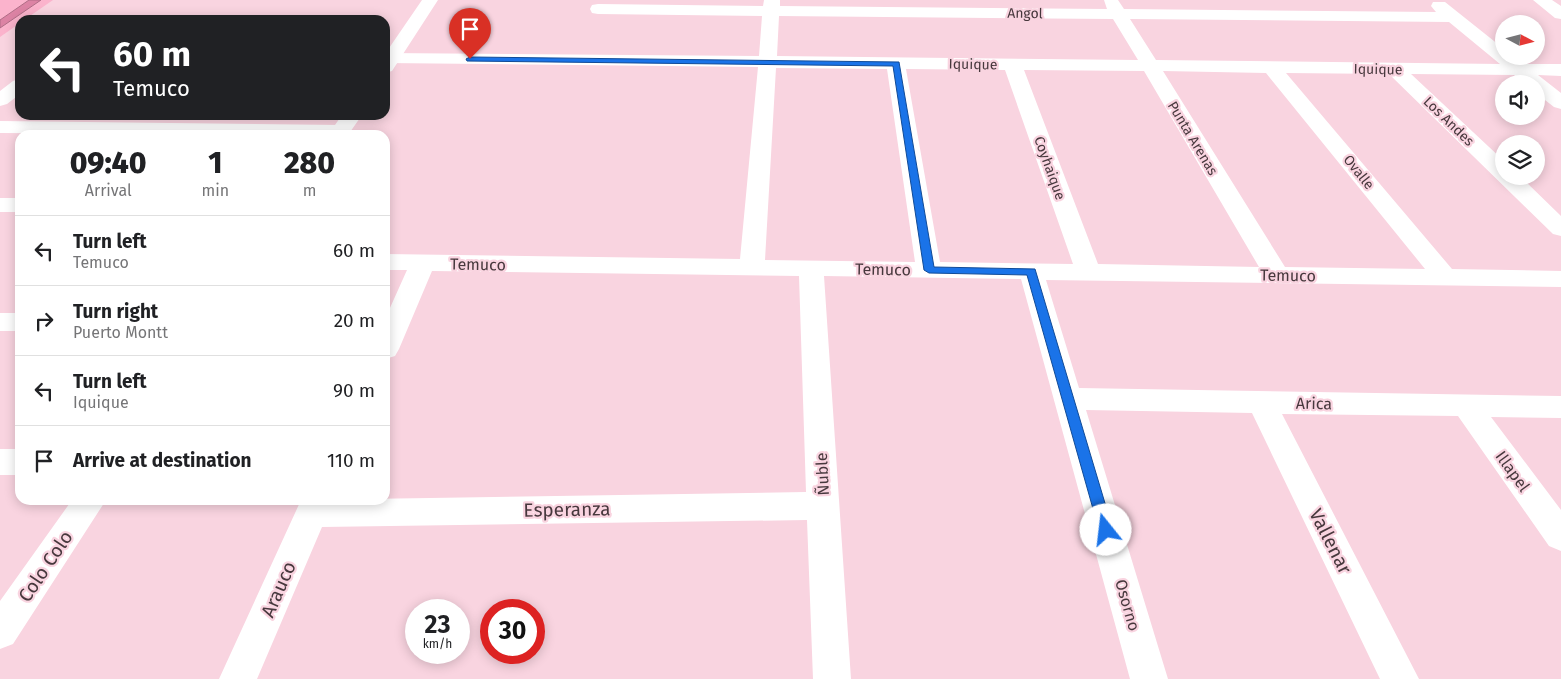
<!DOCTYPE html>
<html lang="en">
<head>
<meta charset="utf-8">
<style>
  body { margin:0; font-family:"Fira Sans",sans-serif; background:#f2f2f2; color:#202124; height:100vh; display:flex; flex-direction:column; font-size:19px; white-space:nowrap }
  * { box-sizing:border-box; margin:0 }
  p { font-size:16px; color:#757577 }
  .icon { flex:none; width:28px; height:28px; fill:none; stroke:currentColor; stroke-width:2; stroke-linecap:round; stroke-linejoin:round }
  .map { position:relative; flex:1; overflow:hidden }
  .drawer { position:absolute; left:15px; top:130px; width:375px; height:375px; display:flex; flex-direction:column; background:#fff; border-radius:15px; box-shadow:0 2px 12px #0003 }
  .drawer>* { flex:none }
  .banner { position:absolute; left:15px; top:15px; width:375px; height:105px; border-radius:15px; box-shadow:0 2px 12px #0003; background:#202124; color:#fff; overflow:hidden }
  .needle { width:32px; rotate:97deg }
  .buttons { position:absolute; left:1495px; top:15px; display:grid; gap:10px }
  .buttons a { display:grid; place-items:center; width:50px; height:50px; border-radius:50%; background:#fff; box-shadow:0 2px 12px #0003; font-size:25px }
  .speed { position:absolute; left:405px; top:599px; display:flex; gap:10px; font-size:25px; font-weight:700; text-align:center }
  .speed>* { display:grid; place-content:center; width:65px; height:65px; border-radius:50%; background:#fff; box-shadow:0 2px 12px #0003; line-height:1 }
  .speed small { font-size:12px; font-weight:400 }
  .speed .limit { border:8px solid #d22; background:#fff; color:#111 }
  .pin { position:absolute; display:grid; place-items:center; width:42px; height:42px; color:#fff; margin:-51px -21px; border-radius:50% 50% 50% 0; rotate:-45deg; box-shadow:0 0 5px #0007 }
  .pin .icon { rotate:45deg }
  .me { position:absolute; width:55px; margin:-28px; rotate:344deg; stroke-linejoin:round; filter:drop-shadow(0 0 4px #0008) }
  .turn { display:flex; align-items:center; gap:18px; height:105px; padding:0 15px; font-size:22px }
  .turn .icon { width:65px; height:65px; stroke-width:2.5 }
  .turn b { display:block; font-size:35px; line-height:42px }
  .eta { display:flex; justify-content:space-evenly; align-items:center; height:85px; text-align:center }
  .eta b { font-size:30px; font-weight:800; line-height:35px }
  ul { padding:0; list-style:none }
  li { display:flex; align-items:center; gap:15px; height:70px; padding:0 15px; border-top:1px solid #e0e0e0 }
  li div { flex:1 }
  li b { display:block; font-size:19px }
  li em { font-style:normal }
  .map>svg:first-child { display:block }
  .green { fill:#fbb3cc }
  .water { fill:#dc83a4; stroke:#af6c85 }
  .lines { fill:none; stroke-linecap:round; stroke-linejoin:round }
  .street { fill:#fff; fill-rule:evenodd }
  .secondary { fill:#fff; fill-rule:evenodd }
  .route { fill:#1a73e8; stroke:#114b97 }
  .labels { text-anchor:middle; stroke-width:4.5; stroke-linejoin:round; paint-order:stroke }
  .far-street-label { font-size:14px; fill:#47383d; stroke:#f9d4e0 }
  .street-label { font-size:16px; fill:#47383d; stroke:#f9d4e0 }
  .near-street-label { font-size:19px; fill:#47383d; stroke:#f9d4e0 }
</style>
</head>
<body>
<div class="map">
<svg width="1561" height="679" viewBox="0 0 1561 679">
  <rect width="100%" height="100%" fill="#f9d4e0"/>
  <path class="green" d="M0,0h29l-29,20z
    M41,0h12l-29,20h-4v3l-20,14v-9z"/>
  <path class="water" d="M29,0h12l-41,28v-8z"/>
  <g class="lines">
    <path class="street" d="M764,0h16v6l327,3 -3,-9h14l6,9 312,3 -5,-6 2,-4h12l59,47v7h10l10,8h37v12l-23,-1 23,18v16l-7,-2 -18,-14v-9h-11l-11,-9 -103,-1 93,87v15h16l41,40v20l-8,-2 -164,-160 -103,-1 166,196 109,2v16l-515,-7 33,108 482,8v22l-70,-1 70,93v41l-12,-5 -91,-130 -176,-2 137,265h-39l-128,-266 -166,-3 82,269h-38l-109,-400 -197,-3 27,403h-38l-6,-159 -485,7 -65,152h-38l82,-179 505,-8 -7,-216 -367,-5 -33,78 -4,7 -10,3v-40l22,-49h-22v-16l355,5 18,-192 -373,-4v-10l374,3 3,-40 -164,-2 -6,-1 -2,-4 2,-4 6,-1 165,2zM779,16l334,3 25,41 -361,-4zM1130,19l319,3 51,42 -344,-4zM776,68l111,1 28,193 -150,-2zM906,69l99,1 68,194 -133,-2zM1024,70l120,1 115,196 -161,-3zM1163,71l103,2 159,196 -140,-2z
      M1533,0h19l9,6v13l-6,-1z
      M20,79v15l-13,10 -7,2v-15l13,-10z
      M0,121l341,4 7,2 3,4 -2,4 -349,-2z
      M0,198h20v14h-20z
      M0,313h20v18h-20z
      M0,449h20v26h-20z"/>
    <path class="secondary" d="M422,0h16l-46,71 -7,2v-19z
      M342,115h20l-14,20h-20z
      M72,500h34l-93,144 -13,5v-48z"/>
  </g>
  <path class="route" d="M470,57l429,5 35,205 101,2 78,261 -2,4h-10l-2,-4 -72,-255 -98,-2 -5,-3 -31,-204 -426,-5 -1,-2z"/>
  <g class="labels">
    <g class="far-street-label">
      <text transform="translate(1025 13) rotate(1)" y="5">Angol</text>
      <text transform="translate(973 64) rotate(1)" y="5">Iquique</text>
      <text transform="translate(1378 69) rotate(1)" y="5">Iquique</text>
      <text transform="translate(1449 121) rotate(44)" y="5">Los Andes</text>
      <text transform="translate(1193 138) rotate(59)" y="5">Punta Arenas</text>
      <text transform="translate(1050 168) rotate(70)" y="5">Coyhaique</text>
      <text transform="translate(1359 172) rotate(51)" y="5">Ovalle</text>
    </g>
    <g class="street-label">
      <text transform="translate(478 264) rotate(1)" y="6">Temuco</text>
      <text transform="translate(883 269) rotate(1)" y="6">Temuco</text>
      <text transform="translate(1288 275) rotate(1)" y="6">Temuco</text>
      <text transform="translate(1314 403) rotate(1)" y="6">Arica</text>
      <text transform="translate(1513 471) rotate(54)" y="6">Illapel</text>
      <text transform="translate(822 474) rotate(-93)" y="6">Ñuble</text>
      <text transform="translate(1128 605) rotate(74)" y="6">Osorno</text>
    </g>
    <g class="near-street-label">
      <text transform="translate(567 509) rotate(-1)" y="7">Esperanza</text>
      <text transform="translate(1331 541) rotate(63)" y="7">Vallenar</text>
      <text transform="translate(45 566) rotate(-56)" y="7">Colo Colo</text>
      <text transform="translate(278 589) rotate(-66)" y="7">Arauco</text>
    </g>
  </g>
</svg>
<div class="buttons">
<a><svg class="needle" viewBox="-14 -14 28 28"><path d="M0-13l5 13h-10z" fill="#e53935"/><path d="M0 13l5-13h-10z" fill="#757577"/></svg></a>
<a><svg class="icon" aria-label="sound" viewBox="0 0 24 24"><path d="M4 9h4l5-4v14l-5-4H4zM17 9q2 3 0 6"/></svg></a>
<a><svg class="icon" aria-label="layers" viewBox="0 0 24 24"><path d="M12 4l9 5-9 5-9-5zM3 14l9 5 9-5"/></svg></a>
</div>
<div class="speed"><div>23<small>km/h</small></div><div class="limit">30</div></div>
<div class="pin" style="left:470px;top:59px;background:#d93025"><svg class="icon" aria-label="arrive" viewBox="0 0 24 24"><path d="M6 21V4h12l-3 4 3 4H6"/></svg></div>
<svg class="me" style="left:1106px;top:530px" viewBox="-20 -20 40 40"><circle r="19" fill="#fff"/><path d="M0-13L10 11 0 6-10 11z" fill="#1a73e8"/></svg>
<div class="banner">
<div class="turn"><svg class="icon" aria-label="left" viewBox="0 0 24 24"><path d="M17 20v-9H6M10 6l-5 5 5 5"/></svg><div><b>60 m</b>Temuco</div></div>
</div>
<section class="drawer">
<div class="eta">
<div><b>09:40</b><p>Arrival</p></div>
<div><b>1</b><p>min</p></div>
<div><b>280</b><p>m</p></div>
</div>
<ul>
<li><svg class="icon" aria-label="left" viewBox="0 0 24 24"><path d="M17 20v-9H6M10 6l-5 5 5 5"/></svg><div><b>Turn left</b><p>Temuco</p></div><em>60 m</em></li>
<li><svg class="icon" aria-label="right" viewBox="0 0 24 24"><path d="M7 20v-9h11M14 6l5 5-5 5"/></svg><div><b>Turn right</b><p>Puerto Montt</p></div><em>20 m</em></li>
<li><svg class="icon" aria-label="left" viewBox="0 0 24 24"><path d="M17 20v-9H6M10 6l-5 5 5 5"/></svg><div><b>Turn left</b><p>Iquique</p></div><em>90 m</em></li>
<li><svg class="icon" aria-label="arrive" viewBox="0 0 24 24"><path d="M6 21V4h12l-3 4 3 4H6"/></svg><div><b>Arrive at destination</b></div><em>110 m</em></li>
</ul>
</section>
</div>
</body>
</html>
